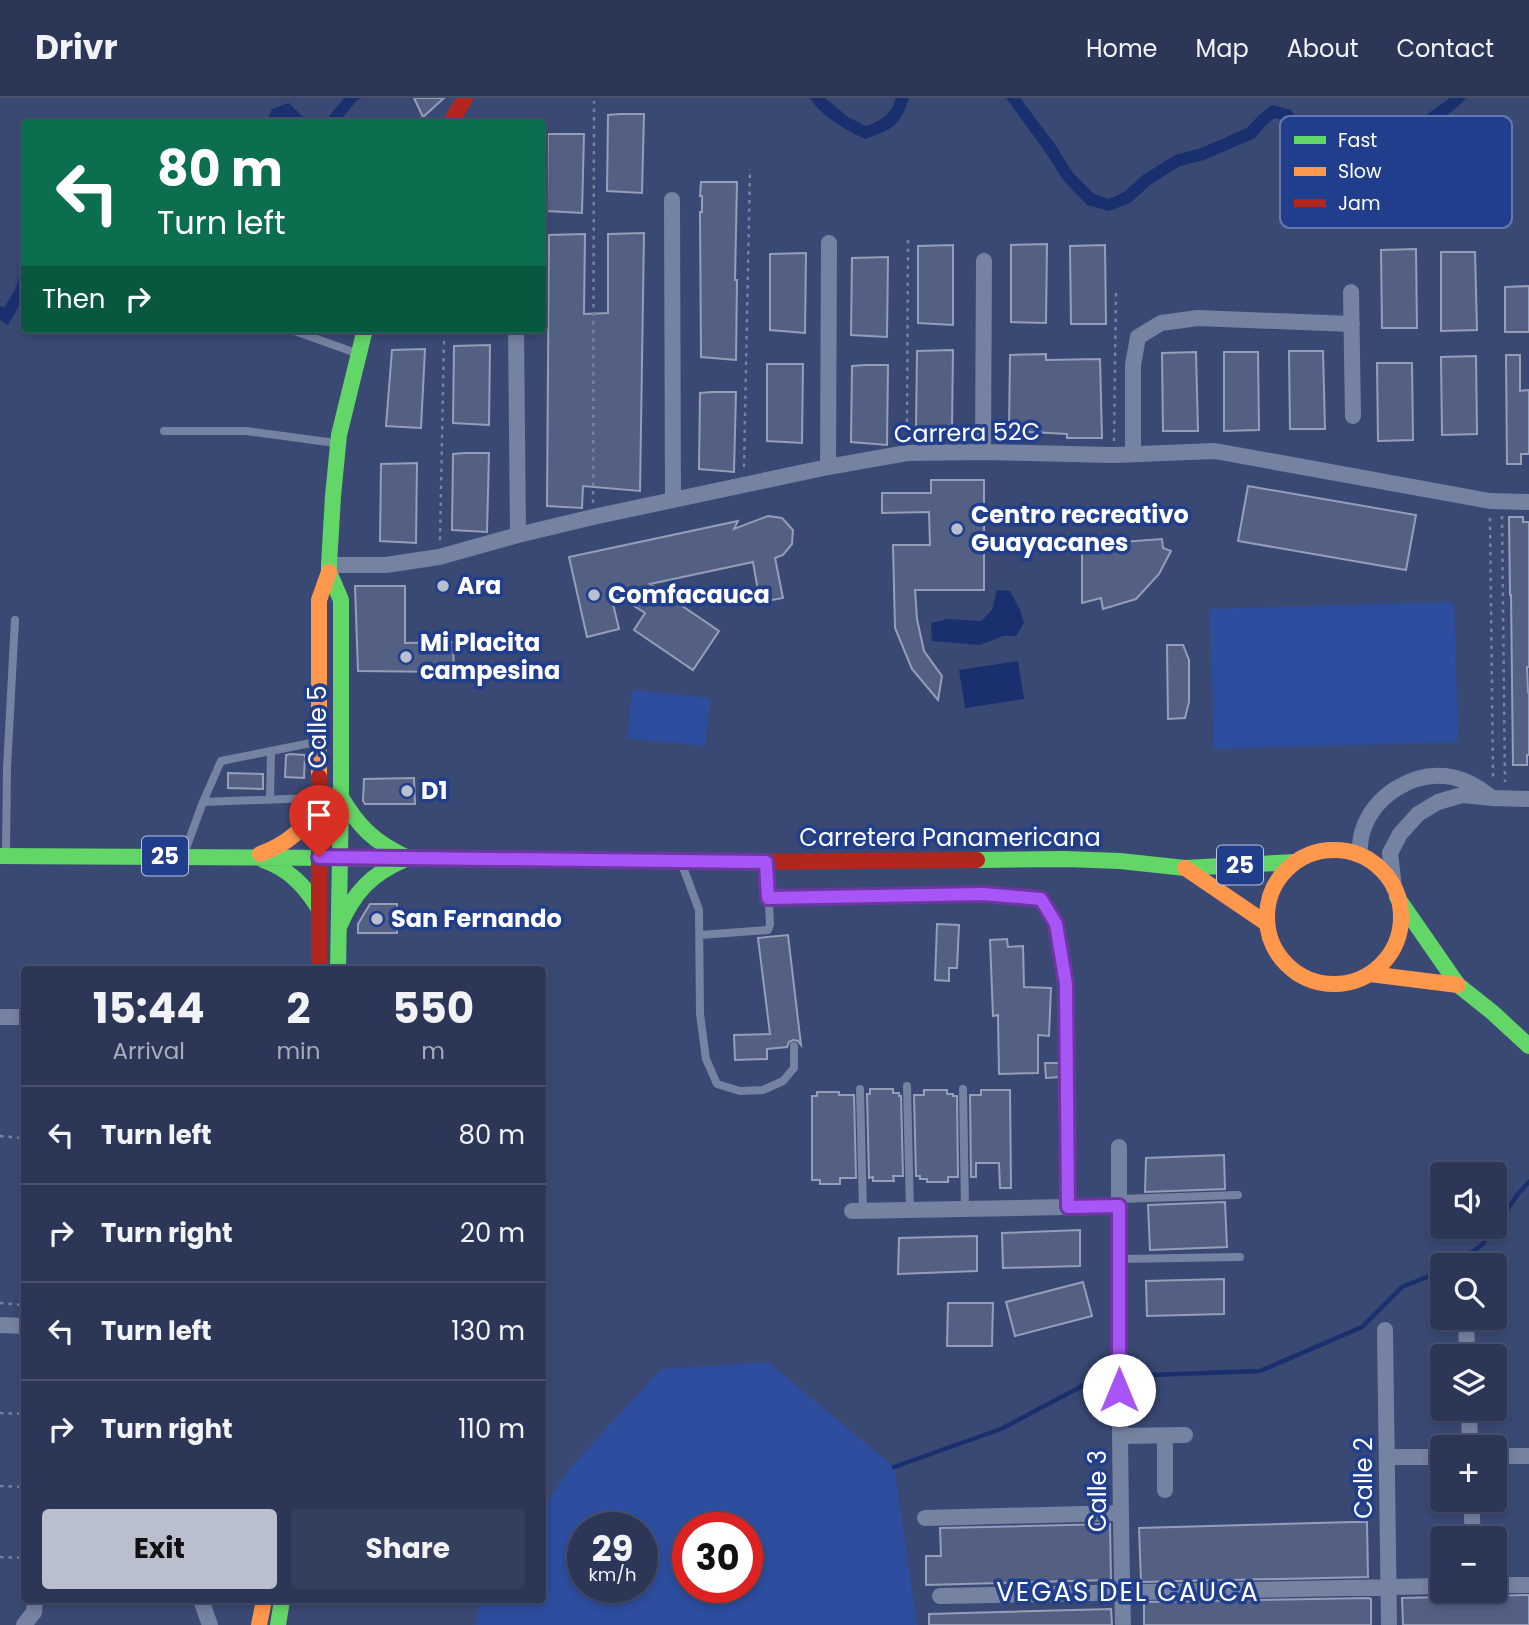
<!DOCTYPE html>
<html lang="en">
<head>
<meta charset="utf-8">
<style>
  body { margin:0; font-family:Poppins,sans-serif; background:#343f5d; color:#f1f3f6; height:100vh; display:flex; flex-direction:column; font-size:26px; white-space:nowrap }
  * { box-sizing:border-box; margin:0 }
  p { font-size:23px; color:#a6acba }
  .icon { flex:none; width:38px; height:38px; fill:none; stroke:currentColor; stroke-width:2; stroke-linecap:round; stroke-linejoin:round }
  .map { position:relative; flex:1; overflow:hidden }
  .details { position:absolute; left:21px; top:868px; width:525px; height:637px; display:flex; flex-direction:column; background:#2c3757; border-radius:7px; box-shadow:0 4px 10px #0003,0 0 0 2px #48516d }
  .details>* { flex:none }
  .hud { position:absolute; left:21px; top:21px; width:525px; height:214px; border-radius:7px; box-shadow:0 4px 10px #0003,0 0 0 2px #48516d; background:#0b6e4f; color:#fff; overflow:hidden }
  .buttons { position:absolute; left:1430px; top:1064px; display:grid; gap:14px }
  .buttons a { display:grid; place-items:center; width:77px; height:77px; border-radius:7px; background:#2c3757; box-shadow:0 4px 10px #0003,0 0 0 2px #48516d; font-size:35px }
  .speed { position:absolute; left:567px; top:1414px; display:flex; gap:14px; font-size:35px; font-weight:700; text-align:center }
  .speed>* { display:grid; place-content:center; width:91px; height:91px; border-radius:50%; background:#2c3757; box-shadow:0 4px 10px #0003,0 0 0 2px #48516d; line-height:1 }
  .speed small { font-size:18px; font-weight:400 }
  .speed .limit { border:10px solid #d22; background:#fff; color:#111 }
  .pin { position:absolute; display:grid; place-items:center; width:60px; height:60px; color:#fff; margin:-72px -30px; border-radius:50% 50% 50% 0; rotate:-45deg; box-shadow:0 0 7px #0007 }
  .pin .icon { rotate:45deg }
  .me { position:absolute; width:77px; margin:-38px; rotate:0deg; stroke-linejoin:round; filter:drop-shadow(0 0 5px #0008) }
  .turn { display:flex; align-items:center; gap:24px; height:147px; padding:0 21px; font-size:32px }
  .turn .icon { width:91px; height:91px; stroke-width:2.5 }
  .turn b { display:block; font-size:49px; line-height:60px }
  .then { display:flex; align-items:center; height:66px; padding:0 21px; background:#0003; gap:14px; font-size:26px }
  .eta { display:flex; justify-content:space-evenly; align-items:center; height:119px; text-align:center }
  .eta b { font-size:42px; font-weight:700; line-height:49px }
  .action { display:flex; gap:14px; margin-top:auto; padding:14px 21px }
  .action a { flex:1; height:80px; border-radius:7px; background:#babfce; color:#111; font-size:28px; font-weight:700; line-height:80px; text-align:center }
  .action a+a { background:#343f5d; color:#f1f3f6 }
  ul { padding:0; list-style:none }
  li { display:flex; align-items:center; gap:21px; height:98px; padding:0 21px; border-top:2px solid #48516d }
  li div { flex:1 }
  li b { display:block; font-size:26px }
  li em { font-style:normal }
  header { display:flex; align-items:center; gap:42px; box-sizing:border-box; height:98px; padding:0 35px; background:#2c3757; border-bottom:2px solid #48516d }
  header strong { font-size:33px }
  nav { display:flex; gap:38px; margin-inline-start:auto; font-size:24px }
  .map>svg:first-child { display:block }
  .green { fill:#2d4d9f; fill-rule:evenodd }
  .water { fill:#1a306e }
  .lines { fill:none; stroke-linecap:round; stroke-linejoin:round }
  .stream { stroke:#1a306e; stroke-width:4.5 }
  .building { fill:#546083; stroke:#969eb7; stroke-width:2 }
  .path { stroke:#7682a1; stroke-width:2.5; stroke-dasharray:3.5 5; stroke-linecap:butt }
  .lane { stroke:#7682a1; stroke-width:8 }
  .street { stroke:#7682a1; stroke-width:16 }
  .fast { stroke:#63d668; stroke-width:16 }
  .slow { stroke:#ff974d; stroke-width:16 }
  .jam { stroke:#b3261e; stroke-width:16 }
  .route-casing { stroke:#6d37a1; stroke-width:18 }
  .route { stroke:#a855f7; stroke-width:12 }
  .poi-dot { fill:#babfce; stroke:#213e8d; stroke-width:2.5 }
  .labels { text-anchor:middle; stroke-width:7; stroke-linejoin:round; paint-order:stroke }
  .shield { fill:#213e8d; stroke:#bcc5dd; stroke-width:2 }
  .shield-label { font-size:23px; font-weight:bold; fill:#fff }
  .street-label { font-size:24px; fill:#fff; stroke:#213e8d }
  .poi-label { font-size:24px; font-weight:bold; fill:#fff; stroke:#213e8d; text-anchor:start }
  .neighbourhood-label { font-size:26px; letter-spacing:2px; fill:#fff; stroke:#213e8d }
  .key { fill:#213e8d; stroke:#6478af; stroke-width:2 }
  .key-label { font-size:19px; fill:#fff }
</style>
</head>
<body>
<header>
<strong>Drivr</strong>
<nav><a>Home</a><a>Map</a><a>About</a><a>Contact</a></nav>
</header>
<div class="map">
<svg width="1529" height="1527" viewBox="0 0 1529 1527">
  <rect width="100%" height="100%" fill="#3a4974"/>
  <path class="green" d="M1454,504l4,140 -244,7 -4,-140z
    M632,592l78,8 -5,48 -78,-8z
    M768,1264l126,105 23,158h-442l6,-25h61l1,-91 28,-42 90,-98zM583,1430h59v59h-59zM688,1430h59v59h-59z"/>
  <path class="water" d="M344,0h18l-5,2 -18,22h-27l13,-1z
    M810,0h15l23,19 18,9c16,-6 25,-11 30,-28h13c-10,29 -16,31 -44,41 -20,-10 -43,-22 -55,-41z
    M1006,0h14l34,45 19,30 21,21 15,5 15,-7 19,-17 32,-20 26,-7 46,-20 12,-13 13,-10 19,5 10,16 24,26 16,9 24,6 23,-5 14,-15 12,-19 16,-16 20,-14h16c-11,14 -29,22 -41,36 -10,12 -16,28 -30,38 -5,4 -14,4 -21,5 -39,8 -72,-26 -90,-57l-9,-2 -8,6 -12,14 -51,22 -24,6 -30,19 -20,18 -21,8 -22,-6 -23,-24 -20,-31z
    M289,5l12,12 10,7h-19l-6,-5 -5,1 -1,4h-13l5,-13z
    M24,161v38l-16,28 -8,-5v-14l4,2 11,-18z
    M997,492l13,1 10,19 4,13 -8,13h-13l-23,9 -48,-4 -1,-18 17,-4 33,2 11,-11z
    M1018,563l6,38 -59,9 -6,-38z"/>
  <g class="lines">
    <path class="stream" d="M1454,1167l28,-20 36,-51 11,-12
      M1124,1278l136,-5 102,-44 40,-40 40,-16
      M894,1369l107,-38 100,-53h14"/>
  </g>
  <path class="building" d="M414,0h30l-21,19z
    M620,16h24l-2,79 -35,-2 1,-76z
    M548,36h36l-2,79 -35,-2z
    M701,84h36l-2,98h2l-1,80 -35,-3 -1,-145h2v-16h-2z
    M644,135l-4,258 -57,-5 -1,22 -35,-2 2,-271 36,-1 -1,80 24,-1v-79z
    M1047,146l-1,79 -35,-1v-77z
    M953,147v80l-35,-2v-77z
    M1105,147l1,79h-35l-1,-78z
    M1416,151l1,79h-35l-1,-78z
    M1441,154h34l2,78 -36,1z
    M806,155l-1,80 -35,-3v-76z
    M888,159l-1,80 -36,-2 1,-77z
    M1529,188v46h-24v-45z
    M490,247l-1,80 -36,-2 1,-77z
    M425,251l-4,79 -35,-2 6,-76z
    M953,252l-1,79 -36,-2 1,-76z
    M1289,253h34l2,78h-35z
    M1196,254l2,79h-35l-1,-78z
    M1224,254h34l1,78 -35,1z
    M1046,256v6l54,-1 2,79h-35v-4l-58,-3 1,-76z
    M1506,257h14v36l9,-1v64h-8v10h-14z
    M1476,258l1,78 -35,1 -1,-78z
    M1377,265h35l1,77 -35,1z
    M767,266h36l-1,79 -35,-2z
    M865,267h23l-1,80 -36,-3 1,-76z
    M712,294h24l-2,80 -35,-3 1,-76z
    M465,355h24l-2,79 -35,-2 1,-76z
    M417,365l-1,80 -36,-2 1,-77z
    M931,382h53v110h-69l2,29 7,32 18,25 -4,24 -26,-31 -17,-41 -2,-83h37l-1,-33 -47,1v-20h49z
    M1248,388l168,29 -10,55 -168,-29z
    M768,418l14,2 11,12 -1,14 -9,11 -8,3 8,40 -23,4 -7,-40 -103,22 69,47 -26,39 -59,-40 11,-17 -35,-22 9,38 -32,8 -18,-80 169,-36 -4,8z
    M1509,419h14v5h6v145h-2l1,25h1v63h-2v10h-14l-2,-170h-1z
    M1162,441l1,9 8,3 -12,23 -23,25 -33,10 -2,-11 -19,5v-58z
    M355,488h50v57l48,-1 1,30 -96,-1z
    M1167,547h16l6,15v42l-4,16 -17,1z
    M290,656l15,1 -1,23 -19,-1 1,-22z
    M228,675l35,1v15l-35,-1z
    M414,680l1,26h-50l-2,-3 1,-22z
    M370,806h27v29h-39v-9z
    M937,826l22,1 -2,43h-8v13l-14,-1z
    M788,837l13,110 -3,-4 -5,-1 -4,2 -2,5 -20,2v10l-32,1 -1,-25 36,-1 -12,-96z
    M1007,841l1,8 15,-1 1,41 27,1 -2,48 -11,-1v38l-39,1 -1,-59 -5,1 -3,-76z
    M1045,965h15v14l-14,1z
    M870,991h23v4h6v3h2l2,80h-10l1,5h-21v-4l-4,1 -2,-84h3z
    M924,992h23v4h6v2h4l1,81h-10v5h-21v-3h-7v-3h-4l-2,-81h10z
    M981,992h29l1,98h-11l-1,-25h-23v14h-5l-1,-82h11z
    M817,994h22v3h15l2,83h-16v6h-20v-4h-8v-84h5z
    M1224,1057l1,34 -80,3 1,-34z
    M1225,1104l2,45 -77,3 -2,-45z
    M1080,1132v36l-77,2 -1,-35z
    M977,1138v35l-79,3 1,-36z
    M1224,1181v35l-77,2 -1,-35z
    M1083,1184l9,34 -77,20 -9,-34z
    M948,1205h45l-1,43h-45z
    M1353,1424h14l1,55 -227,5 -2,-54z
    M1110,1426l1,56 -185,5v-29h15l-1,-28z
    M1529,1497v30h-126l-1,-27z
    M1369,1500l2,1v26h-227v-23z
    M1111,1511l1,16h-183v-11z"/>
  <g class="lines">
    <path class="path" d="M907,341l1,-204
      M1114,343l2,-153
      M744,369l6,-298
      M593,405l1,-402
      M1502,418l3,266
      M1490,420l3,259
      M440,442l4,-201
      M0,1038l24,2
      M0,1205l24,2
      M0,1315l24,1
      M0,1388l24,1
      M0,1459l24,1"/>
    <path class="lane" d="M289,231l67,24
      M164,333h82l89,12
      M270,701l1,-48
      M203,704l112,-4
      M185,753l18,-49 18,-41 95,-19
      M6,754l1,-84 8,-148
      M683,769l16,43 1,104 6,45 11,25 23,7 23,-1 20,-9 11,-13v-22
      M768,800l215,-4 57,5 17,25 9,59 2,224
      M700,837l68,-5 2,-6 -3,-56
      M907,988l3,124
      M860,991l3,122
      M963,991l2,120
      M1119,1101l119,-4
      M1119,1161l121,-2"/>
    <path class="street" d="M672,102l1,299
      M1351,194l2,124
      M516,231l2,206
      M983,354l1,-191
      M1133,356v-89l5,-28 23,-14 37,-5 154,6
      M828,369l1,-224
      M329,467h57l53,-8 79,-22 75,-18 235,-50 79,-14 76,-1 131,3 101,-4 275,50 39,1
      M1359,757c1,-7 1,-15 3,-22 11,-38 52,-63 90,-56 15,3 27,11 39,20
      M1394,790l-4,-35 10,-19 18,-20 20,-12 24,-7 31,3 36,1
      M0,919h24
      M1119,1049c0,159 0,319 4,478
      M852,1113l267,-5
      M1466,1220l1,38
      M0,1227l24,1
      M1385,1232l4,295
      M1469,1311l1,38
      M1121,1338l64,-1
      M1165,1338v54
      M1494,1358h35
      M1387,1359h55
      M1471,1402l2,37
      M925,1420l195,-5
      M1494,1487h35
      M940,1498l502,-10
      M201,1502l9,25
      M24,1527l10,-13 1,-12"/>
    <path class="fast" d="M341,699c18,30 33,45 65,60
      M0,758l508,3
      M263,762c26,9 42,26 56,49
      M977,762l88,-1 55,2 65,7 110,-6
      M1397,799l61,88 34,27 37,34
      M339,829c15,-35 32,-53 67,-68
      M338,872l3,-173v-197l-12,-28v-7l4,-69 6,-61 26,-106
      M278,1527l4,-25"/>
    <path class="slow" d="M319,679v-177l10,-28
      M1267 819a67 67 0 1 1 134 0a67 67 0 1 1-134 0Z
      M260,756c28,-10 44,-25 59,-50
      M508,761l230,3
      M1185,770l81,55
      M1370,876l88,11
      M259,1527l5,-25"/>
    <path class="jam" d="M451,24l14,-24
      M319,679v193
      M738,764l239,-2"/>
  </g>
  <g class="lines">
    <g class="route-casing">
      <path id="route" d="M319,759l447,5 2,36 215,-4 58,5 15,25 10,60 2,223 51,-1v184"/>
    </g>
    <use href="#route" class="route"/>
  </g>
  <g class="poi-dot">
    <circle cx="957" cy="431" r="7"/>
    <circle cx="443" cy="488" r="7"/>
    <circle cx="594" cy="497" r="7"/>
    <circle cx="406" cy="559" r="7"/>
    <circle cx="407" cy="693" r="7"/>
    <circle cx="377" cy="821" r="7"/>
  </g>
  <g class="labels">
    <g class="shield">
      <rect x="142" y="738.5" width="46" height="39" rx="5"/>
      <rect x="1217" y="747.5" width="46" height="39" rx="5"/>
    </g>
    <g class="shield-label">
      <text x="165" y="766">25</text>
      <text x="1240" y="775">25</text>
    </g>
    <g class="street-label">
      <text transform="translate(967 335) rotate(-1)" y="8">Carrera 52C</text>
      <text transform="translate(318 629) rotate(-90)" y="8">Calle 5</text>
      <text x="950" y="748">Carretera Panamericana</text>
      <text transform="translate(1364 1380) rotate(-90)" y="8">Calle 2</text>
      <text transform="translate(1098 1393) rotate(-90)" y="8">Calle 3</text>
    </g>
    <g class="poi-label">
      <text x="971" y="425">Centro recreativo<tspan x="971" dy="28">Guayacanes</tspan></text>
      <text x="457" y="496">Ara</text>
      <text x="608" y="505">Comfacauca</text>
      <text x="420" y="553">Mi Placita<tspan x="420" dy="28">campesina</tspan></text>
      <text x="421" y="701">D1</text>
      <text x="391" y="829">San Fernando</text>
    </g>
    <g class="neighbourhood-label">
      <text x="1128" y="1503">VEGAS DEL CAUCA</text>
    </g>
  </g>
  <rect x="1280" y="18" width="232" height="112" rx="10" class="key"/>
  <rect x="1294" y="38" width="32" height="8" fill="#63d668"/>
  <rect x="1294" y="69" width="32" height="9" fill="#ff974d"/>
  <rect x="1294" y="101" width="32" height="8" fill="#b3261e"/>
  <g class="key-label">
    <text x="1338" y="49">Fast</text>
    <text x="1338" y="80">Slow</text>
    <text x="1338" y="112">Jam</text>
  </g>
</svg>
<div class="buttons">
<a><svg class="icon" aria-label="sound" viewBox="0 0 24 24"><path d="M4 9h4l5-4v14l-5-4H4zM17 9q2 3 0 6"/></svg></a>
<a><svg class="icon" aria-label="search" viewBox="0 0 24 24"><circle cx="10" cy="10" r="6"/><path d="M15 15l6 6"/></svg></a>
<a><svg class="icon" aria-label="layers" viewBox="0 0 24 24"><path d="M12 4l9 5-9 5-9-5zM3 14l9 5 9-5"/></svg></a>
<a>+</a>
<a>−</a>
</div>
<div class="speed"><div>29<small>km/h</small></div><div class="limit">30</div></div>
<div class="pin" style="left:319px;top:759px;background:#d93025"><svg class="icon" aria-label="arrive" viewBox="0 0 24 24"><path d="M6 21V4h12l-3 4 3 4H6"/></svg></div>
<svg class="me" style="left:1119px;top:1292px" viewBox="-20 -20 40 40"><circle r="19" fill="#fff"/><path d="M0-13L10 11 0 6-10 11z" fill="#a855f7"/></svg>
<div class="hud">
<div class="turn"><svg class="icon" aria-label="left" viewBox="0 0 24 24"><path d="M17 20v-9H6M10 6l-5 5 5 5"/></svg><div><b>80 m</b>Turn left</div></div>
<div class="then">Then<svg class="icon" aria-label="right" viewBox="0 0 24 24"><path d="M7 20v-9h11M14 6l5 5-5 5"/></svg></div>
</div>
<section class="details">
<div class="eta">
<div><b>15:44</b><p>Arrival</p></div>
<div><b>2</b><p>min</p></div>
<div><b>550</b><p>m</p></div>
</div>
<ul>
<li><svg class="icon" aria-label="left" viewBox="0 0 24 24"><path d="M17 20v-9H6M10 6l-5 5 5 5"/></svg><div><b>Turn left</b></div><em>80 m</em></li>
<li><svg class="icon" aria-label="right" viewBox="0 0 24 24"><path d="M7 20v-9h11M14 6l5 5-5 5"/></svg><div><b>Turn right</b></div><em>20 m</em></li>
<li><svg class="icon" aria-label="left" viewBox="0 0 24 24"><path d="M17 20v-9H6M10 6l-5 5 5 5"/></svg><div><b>Turn left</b></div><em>130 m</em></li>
<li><svg class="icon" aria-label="right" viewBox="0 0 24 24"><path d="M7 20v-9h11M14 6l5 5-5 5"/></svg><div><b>Turn right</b></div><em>110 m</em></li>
</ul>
<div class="action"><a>Exit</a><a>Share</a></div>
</section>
</div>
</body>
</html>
